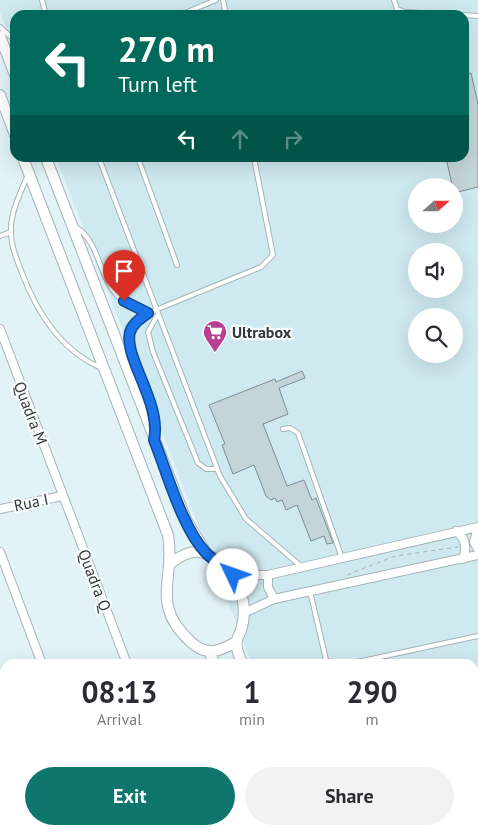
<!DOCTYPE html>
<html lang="en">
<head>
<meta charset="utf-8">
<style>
  body { margin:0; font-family:"PT Sans",sans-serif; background:#f2f2f3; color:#2b2b33; height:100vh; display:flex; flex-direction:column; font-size:19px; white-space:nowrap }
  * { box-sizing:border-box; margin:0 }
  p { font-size:16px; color:#7c7c81 }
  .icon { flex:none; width:28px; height:28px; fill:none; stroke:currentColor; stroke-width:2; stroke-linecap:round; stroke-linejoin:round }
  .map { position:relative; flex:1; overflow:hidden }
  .sheet { position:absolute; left:0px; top:659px; width:479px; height:176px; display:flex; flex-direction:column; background:#fff; border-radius:15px 15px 0 0; box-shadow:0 5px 20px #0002 }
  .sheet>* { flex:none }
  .hud { position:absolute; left:10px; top:10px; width:459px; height:152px; border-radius:15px; box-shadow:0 5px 20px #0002; background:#00695c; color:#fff; overflow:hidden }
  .needle { width:32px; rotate:69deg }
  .controls { position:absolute; left:408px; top:178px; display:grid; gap:10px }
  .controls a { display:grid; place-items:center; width:55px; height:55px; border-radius:50%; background:#fff; box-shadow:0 5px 20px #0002; font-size:25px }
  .pin { position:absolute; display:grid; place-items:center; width:42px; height:42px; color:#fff; margin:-51px -21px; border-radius:50% 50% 50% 0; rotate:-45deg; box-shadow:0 0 5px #0007 }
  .pin .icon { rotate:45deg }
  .me { position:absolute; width:55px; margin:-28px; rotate:312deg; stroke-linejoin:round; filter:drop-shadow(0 0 4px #0008) }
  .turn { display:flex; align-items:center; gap:18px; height:105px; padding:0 25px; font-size:22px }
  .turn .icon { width:65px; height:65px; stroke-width:2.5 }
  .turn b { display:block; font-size:35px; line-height:42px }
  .lanes { display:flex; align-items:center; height:48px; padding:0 25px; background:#0003; justify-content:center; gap:25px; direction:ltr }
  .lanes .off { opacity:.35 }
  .eta { display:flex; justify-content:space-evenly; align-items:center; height:85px; text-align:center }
  .eta b { font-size:30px; font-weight:700; line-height:35px }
  .cta { display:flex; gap:10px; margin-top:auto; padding:10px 25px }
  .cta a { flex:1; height:58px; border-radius:30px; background:#0f766e; color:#fff; font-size:20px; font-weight:700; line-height:58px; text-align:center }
  .cta a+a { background:#f2f2f3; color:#2b2b33 }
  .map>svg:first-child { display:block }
  .built { fill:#cfe9f0; fill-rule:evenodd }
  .building { fill:#c4d5d9; stroke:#7d8d91 }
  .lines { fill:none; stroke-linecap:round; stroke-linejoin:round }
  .service-casing { stroke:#a4b4b8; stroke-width:6 }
  .minor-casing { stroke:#a4b4b8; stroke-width:10 }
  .secondary-casing { stroke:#a4b4b8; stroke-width:12 }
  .path { stroke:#a4b2b5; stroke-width:1; stroke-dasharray:4 4; stroke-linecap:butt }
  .service { stroke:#fff; stroke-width:4 }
  .minor { stroke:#fff; stroke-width:8 }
  .secondary { stroke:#fff; stroke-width:10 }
  .route-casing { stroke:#114b97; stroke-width:12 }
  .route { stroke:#1a73e8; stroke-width:9 }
  .labels { text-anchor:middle; stroke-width:4.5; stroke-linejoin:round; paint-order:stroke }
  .poi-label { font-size:16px; font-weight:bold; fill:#32393a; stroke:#f9fdfe; text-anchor:start }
  .street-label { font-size:16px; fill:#32393a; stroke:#f9fdfe }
</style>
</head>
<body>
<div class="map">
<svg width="478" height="834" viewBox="0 0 478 834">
  <rect width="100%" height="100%" fill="#e1f3f7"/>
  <path class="built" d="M0,0h478v834h-102l-4,-4h102v-166h-222l-196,-506h408v-143h-449v36l-15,-39zM416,186h38v38h-38zM416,251h38v38h-38zM416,316h38v38h-38z"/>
  <path class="building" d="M471,73l7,31v83l-24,6 -8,-35h18v-84z
    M302,371l3,7 -26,10 9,26 -25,10 24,62 17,-6 8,20 4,-2 17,45 -6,1 -3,-8 -13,5 -14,-36 -11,5 -4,-10 -5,2 -2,-4 -4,2 -5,-4 -12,-31 -21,9 -11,-29 3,-1 -16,-39 66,-26 1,3z"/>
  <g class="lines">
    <g class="service-casing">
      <path id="service" d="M42,0l4,15
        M223,0l3,15
        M394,0l3,9 8,3 58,3
        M180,15l36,-15
        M464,15l14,1
        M0,27l15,14
        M99,158l121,318 26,43 56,48
        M138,158l39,107
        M27,177c-7,17 -17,36 -16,55 0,14 6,28 11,41 15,40 38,77 79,95
        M76,227c23,15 22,46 39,66 8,11 21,15 33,20
        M0,236l11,-4
        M157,316l-9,16 5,20 45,111 8,6h11
        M283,429l7,-1 8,5 44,125
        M156,433c4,-31 -33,-76 -26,-101 3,-9 11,-14 18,-19l113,-46 12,-12 -19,-97
        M310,591l17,73
        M348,664l130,-28
        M474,775l4,18
        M451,830l4,4"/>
    </g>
    <g class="minor-casing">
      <path id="minor" d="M0,329l127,335
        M0,509l62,-13
        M478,528l-4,14 4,7
        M456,531c10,7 11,17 7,28
        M0,552l42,112
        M233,575h35l210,-48
        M268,575v12l6,12
        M244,613l30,-14 204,-44
        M0,781l5,13
        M19,830l1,4
        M105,830l1,4
        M113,834l16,-4"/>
    </g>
    <g class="secondary-casing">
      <path id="secondary" d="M0,36l15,39
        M0,95l15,40
        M23,158l145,377c8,44 -19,69 23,107 16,15 29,9 45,0
        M46,158l140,362 21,34
        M170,564c13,-11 27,-17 42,-7 25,15 38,45 29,73 -1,4 -4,7 -4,11 -2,7 3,16 5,23
        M209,652l6,12
        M351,830l5,4
        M379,830l4,4"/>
    </g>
    <path class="path" d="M347,575l48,-19 63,-9
      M231,659l1,5"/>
    <use href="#service" class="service"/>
    <use href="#minor" class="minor"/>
    <use href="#secondary" class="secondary"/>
  </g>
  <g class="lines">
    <g class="route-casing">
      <path id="route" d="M124,301l24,12c-7,5 -15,10 -18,19 -7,25 32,71 24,108 13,32 28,88 52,113 8,8 19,14 27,22"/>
    </g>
    <use href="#route" class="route"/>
  </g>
  <defs>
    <g id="supermarket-pin" transform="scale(1.25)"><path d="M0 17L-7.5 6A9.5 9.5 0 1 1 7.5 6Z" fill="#b83f92" stroke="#f9fdfe"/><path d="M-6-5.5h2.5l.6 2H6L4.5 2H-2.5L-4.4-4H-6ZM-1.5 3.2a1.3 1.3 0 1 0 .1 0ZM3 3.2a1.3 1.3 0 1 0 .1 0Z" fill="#fff"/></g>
  </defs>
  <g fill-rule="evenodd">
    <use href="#supermarket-pin" x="215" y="332"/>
  </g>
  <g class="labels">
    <g class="poi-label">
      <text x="232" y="338">Ultrabox</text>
    </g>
    <g class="street-label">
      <text transform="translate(31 413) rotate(69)" y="6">Quadra M</text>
      <text transform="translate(31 502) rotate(-12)" y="6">Rua I</text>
      <text transform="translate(95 580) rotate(69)" y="6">Quadra Q</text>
    </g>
  </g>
</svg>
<div class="controls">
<a><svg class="needle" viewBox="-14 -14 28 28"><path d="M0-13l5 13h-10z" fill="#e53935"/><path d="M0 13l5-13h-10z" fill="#7c7c81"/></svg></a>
<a><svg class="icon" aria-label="sound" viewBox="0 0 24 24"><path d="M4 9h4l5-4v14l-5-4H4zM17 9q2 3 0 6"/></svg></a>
<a><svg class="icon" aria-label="search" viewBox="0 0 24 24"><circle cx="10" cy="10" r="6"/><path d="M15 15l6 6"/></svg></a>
</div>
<div class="pin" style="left:124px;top:301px;background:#d93025"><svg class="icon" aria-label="arrive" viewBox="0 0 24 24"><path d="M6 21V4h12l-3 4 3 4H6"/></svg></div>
<svg class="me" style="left:233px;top:575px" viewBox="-20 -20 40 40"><circle r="19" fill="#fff"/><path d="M0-13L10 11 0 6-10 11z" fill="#1a73e8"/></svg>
<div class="hud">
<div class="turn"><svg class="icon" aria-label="left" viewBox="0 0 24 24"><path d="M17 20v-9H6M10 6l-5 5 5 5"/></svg><div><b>270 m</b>Turn left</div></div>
<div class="lanes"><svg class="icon" aria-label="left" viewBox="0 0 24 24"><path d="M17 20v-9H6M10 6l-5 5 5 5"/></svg><svg class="icon off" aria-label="ahead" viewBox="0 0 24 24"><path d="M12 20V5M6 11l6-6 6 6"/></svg><svg class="icon off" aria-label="right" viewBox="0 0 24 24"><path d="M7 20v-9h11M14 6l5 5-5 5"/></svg></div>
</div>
<section class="sheet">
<div class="eta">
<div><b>08:13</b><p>Arrival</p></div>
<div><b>1</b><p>min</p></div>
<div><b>290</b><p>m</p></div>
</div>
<div class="cta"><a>Exit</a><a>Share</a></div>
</section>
</div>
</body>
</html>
